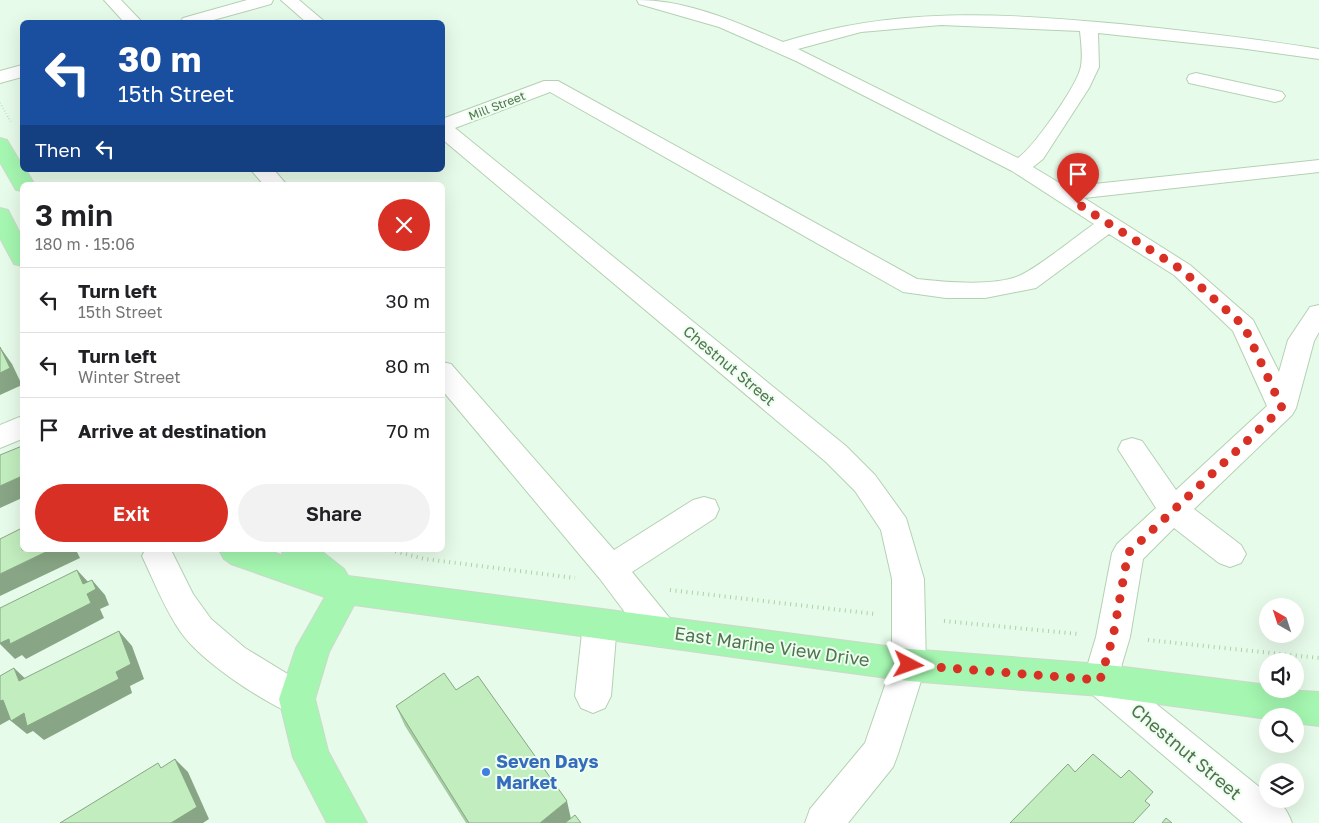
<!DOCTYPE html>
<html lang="en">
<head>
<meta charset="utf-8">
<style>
  body { margin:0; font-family:"Golos Text",sans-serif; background:#f2f2f2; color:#202124; height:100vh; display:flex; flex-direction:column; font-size:19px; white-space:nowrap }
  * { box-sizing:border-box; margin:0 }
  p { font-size:16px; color:#757577 }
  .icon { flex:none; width:28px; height:28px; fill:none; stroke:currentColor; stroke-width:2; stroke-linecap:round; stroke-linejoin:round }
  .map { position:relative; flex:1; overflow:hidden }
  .panel { position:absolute; left:20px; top:182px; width:425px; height:370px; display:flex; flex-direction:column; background:#fff; border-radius:8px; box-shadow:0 5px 20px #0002 }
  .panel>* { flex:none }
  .guide { position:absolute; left:20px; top:20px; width:425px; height:152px; border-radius:8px; box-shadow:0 5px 20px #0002; background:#1a4fa0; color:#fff; overflow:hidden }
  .needle { width:32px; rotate:321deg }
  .tools { position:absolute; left:1259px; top:598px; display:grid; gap:10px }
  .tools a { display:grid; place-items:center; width:45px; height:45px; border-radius:50%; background:#fff; box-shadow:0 5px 20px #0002; font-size:25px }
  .pin { position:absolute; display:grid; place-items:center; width:42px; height:42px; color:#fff; margin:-51px -21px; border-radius:50% 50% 50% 0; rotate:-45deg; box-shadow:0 0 5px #0007 }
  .pin .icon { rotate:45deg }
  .me { position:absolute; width:55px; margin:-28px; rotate:94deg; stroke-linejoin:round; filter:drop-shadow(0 0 4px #0008) }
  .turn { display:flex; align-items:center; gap:18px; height:105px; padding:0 15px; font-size:22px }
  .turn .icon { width:65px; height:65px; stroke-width:2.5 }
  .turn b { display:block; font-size:35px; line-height:42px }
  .then { display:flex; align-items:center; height:48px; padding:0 15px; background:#0003; gap:10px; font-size:19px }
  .round { display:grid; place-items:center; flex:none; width:52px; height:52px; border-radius:26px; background:#f2f2f2 }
  .headline { display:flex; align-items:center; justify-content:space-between; height:85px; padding:0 15px }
  h1 { font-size:30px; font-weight:600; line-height:38px }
  .button { display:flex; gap:10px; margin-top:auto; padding:10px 15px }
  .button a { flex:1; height:58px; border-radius:30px; background:#d93025; color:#fff; font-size:20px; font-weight:600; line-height:58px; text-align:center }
  .button a+a { background:#f2f2f2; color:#202124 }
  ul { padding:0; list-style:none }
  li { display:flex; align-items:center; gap:15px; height:65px; padding:0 15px; border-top:1px solid #e0e0e0 }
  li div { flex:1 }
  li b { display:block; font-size:19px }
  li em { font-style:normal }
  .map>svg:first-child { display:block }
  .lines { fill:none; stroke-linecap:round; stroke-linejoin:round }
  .minor-casing { stroke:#b4d1b3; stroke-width:2 }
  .major-casing { stroke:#ced8cd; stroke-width:2 }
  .path-far1 { stroke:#a8d4a3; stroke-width:2; stroke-dasharray:0.5 2.5; stroke-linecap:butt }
  .path { stroke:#a8d4a3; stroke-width:4; stroke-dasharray:1 4.5; stroke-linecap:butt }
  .minor { fill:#fff; fill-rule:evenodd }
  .major { fill:#a4f6b0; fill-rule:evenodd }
  .wall { fill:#a7cca3 }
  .shaded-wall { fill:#88a685 }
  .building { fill:#c2edbe; stroke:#88a685 }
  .route { stroke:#d93025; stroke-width:9; stroke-dasharray:0 16.2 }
  .shop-dot { fill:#3f7fe0; stroke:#edfef0; stroke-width:2 }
  .labels { text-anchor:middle; stroke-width:4; stroke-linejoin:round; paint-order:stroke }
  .far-street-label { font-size:12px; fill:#51734d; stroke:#edfef0 }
  .street-label { font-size:15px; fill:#51734d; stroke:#edfef0 }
  .near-street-label { font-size:18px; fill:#51734d; stroke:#edfef0 }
  .near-shop-label { font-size:18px; font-weight:bold; fill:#366cbe; stroke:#edfef0; text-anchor:start }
</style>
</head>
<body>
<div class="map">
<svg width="1319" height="823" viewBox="0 0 1319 823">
  <rect width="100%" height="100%" fill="#e7fbea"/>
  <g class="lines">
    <g class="minor-casing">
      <path id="minor" d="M104,0h17l21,22h-18z
        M247,0h26l-2,4 -65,18h-26l3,-4z
        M281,0h18l26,22h-19z
        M637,0c51,0 99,22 146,42 112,-36 221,-29 337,-18 67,7 133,14 199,25v10l-80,-11 -141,-15 1,34 -10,21 -46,71 -10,8 33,20 253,-27v12l-235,26 106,67 63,55 26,52 9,-32 22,-33 9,-2v27l-5,9 -18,67 -4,7 -98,94 47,36 5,9 -5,9 -11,4 -11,-4 -45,-35 -31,31 -13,78 -11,37 149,120v5c13,0 20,13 24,24h-49l-155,-132 -5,-11 13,-43 16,-84 5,-9 39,-36 -38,-59 4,-8 10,-3 10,3 34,49 91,-84 -34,-75 -59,-56 -65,-41 -73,54 -51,10h-39l-43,-6 -353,-200 -95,36 391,318 29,29 31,43 18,61 2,86 -28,89 -5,13 -45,56h-43l5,-14 55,-66 27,-78v-86l-11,-49 -26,-39 -29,-29 -384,-323v-20l102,-38h14l359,198c28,3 79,8 104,-4 22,-11 51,-36 73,-51l-82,-53 -216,-110 -77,-34 -80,-23zM941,25l139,6c1,11 3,24 1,35 -3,19 -48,82 -63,92l-220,-109 63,-17z
        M22,65v12l-22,6v-12z
        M1196,73l86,19 3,4 -3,4 -7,2 -86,-19 -2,-4 2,-4z
        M251,170h23l13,15h-23z
        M442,362l9,2 163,186 79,-50 11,-3 11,3 4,9 -4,9 -83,54 40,49 5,11 -5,11 -12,4 -12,-4 -48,-64 -158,-189z
        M22,416v23l-22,9v-23z
        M145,550h26l22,44 18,25 34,29 64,39 6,12 -6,12 -12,5c-34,-14 -96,-54 -117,-85 -16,-23 -26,-50 -38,-75z
        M600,609l12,5 5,10 -6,72 -6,12 -12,5 -12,-5 -6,-12 8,-72 5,-10z"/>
    </g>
    <g class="major-casing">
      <path id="major" d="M0,138l7,2 15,25v5h4l9,15h-13v6l-6,-1 -16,-28z
        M0,208l8,2 14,27v29l-8,-2 -14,-26z
        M219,550h48l17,6 -3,-6h39l24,19 4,7 561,73 191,15 168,21v4l51,3v34l-24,-3v-7h-27v3l-168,-23 -191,-15 -555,-76 -25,47 -14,47 13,52 39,72h-40l-34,-66 -14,-58 17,-51 29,-51 -94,-33 -7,-5z"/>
    </g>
    <path class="path-far1" d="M0,103l11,19"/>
    <path class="path" d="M390,550l35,9 150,19
      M670,590l205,24
      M944,621l135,13
      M1148,640l171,18"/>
    <use href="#minor" class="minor"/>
    <use href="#major" class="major"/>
  </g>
  <path class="wall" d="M456,690l114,129 11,4h-115l-61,-97 -9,-20z"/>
  <path class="shaded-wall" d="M0,347l12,17 10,21 -22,10z
    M22,476v22l-22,10v-22z
    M50,550h26l4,8 -80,38v-22z
    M77,570l14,15 1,-5 13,15 4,10 -9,4 4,9 -78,41 -4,-4 -7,4 -15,-15v-1l83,-59z
    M119,631l13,15 12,33 -14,7 2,7 -88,47 -11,-9 -6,3 -16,-13 13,-8 92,-41z
    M14,668l16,15 -11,-2z
    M3,700l17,14 -20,11v-24z
    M175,759l13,13 21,47 -6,4h-32z
    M567,801l4,18 -6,4h-25z"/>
  <path class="building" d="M0,347l10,21 -10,5z
    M22,446v30l-22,10v-31z
    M22,528v22h28l-50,24v-35z
    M77,570l6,14 9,-4 4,9 -9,5 4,9 -81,41 -1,-5 -9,4v-35z
    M119,631l12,33 -15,8 3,7 -92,47 -3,-13 -13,8 -8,-21 -3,1v-25l14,-8 5,13z
    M444,673l12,17 22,-14 89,125 -27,22h-71l-73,-117z
    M1093,754l28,24 8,-8 24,22 -8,9 5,4 -17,18h-123l58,-59 7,8z
    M175,759l22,48 -26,16h-111l98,-60 3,5z
    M575,815l6,8h-16z
    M1166,818l6,5h-10z"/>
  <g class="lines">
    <path class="route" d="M909,665l191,15 13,-43 15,-84 154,-145 -38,-82 -62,-56 -104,-66"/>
  </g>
  <circle class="shop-dot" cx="486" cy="772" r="5"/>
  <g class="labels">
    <g class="far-street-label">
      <text transform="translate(497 106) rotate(-21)" y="4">Mill Street</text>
    </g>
    <g class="street-label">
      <text transform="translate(729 366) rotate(40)" y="5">Chestnut Street</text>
    </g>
    <g class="near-street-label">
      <text transform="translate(772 647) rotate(8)" y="6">East Marine View Drive</text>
      <text transform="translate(1186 752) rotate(40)" y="6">Chestnut Street</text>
    </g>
    <g class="near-shop-label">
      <text x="496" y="768">Seven Days<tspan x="496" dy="21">Market</tspan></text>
    </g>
  </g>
</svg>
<div class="tools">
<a><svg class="needle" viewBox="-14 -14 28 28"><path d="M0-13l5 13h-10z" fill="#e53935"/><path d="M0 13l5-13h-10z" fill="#757577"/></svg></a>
<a><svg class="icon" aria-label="sound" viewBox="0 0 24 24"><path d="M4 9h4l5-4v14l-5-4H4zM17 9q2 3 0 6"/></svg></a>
<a><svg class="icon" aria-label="search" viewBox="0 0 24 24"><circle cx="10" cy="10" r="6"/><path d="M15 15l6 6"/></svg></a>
<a><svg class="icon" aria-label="layers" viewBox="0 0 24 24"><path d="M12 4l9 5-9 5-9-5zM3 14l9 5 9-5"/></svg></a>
</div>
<div class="pin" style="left:1078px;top:204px;background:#d93025"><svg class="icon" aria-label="arrive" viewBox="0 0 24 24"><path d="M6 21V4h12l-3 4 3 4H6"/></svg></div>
<svg class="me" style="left:909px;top:665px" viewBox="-20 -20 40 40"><path d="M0-17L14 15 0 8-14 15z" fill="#d93025" stroke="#fff" stroke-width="4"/></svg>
<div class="guide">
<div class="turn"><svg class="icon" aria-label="left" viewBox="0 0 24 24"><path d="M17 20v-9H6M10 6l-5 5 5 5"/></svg><div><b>30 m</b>15th Street</div></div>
<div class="then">Then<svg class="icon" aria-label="left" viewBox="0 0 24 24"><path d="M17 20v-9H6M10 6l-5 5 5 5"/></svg></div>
</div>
<section class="panel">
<div class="headline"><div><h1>3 min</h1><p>180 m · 15:06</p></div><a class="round" style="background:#d93025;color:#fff"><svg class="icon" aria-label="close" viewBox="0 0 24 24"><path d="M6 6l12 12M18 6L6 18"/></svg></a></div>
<ul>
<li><svg class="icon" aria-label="left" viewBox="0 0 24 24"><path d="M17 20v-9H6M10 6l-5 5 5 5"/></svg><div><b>Turn left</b><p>15th Street</p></div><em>30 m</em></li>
<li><svg class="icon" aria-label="left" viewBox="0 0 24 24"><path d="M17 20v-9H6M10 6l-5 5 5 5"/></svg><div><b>Turn left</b><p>Winter Street</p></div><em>80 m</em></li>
<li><svg class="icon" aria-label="arrive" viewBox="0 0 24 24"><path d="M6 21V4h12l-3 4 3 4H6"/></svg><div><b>Arrive at destination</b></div><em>70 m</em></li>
</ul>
<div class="button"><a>Exit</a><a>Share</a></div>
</section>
</div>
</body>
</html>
